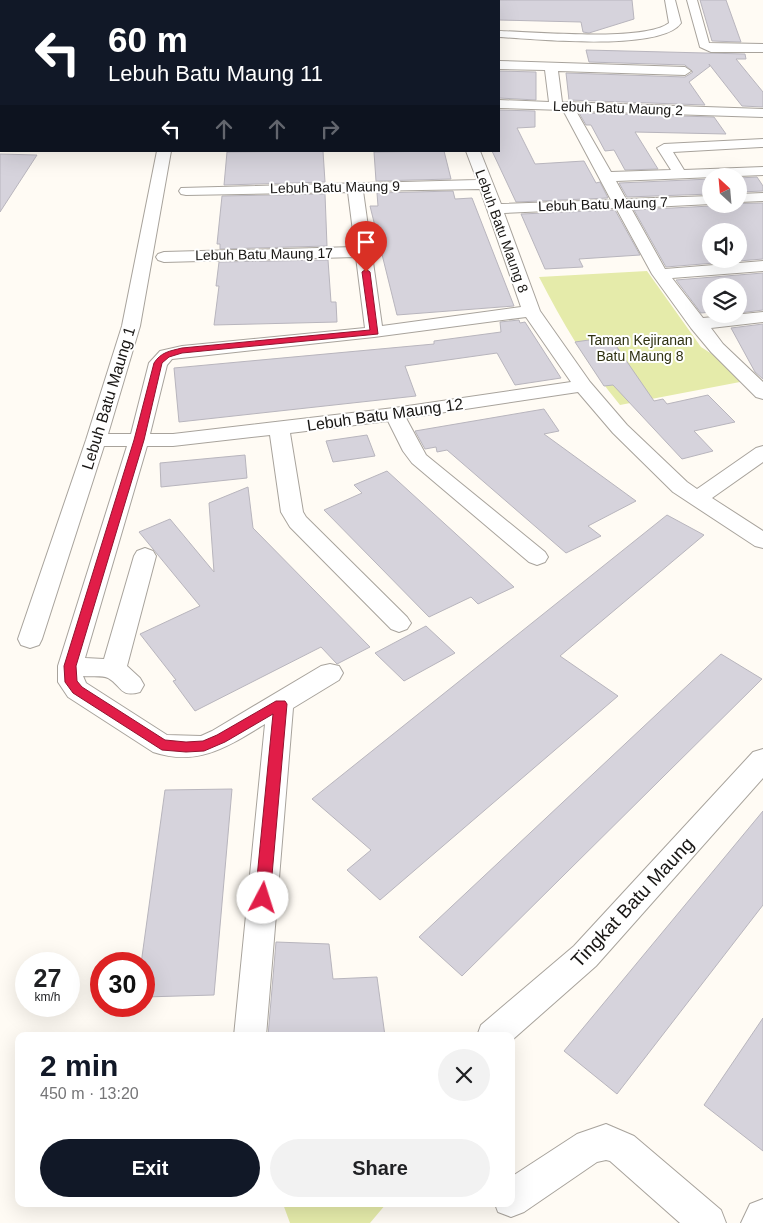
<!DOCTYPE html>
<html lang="en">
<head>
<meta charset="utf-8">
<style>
  body { margin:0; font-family:Helvetica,sans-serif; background:#f2f2f2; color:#202124; height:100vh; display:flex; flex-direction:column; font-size:19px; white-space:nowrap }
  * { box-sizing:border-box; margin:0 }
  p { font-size:16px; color:#757577 }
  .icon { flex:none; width:28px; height:28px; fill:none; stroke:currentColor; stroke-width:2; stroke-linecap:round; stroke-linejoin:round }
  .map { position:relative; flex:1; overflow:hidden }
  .drawer { position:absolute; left:15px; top:1032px; width:500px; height:175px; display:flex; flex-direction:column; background:#fff; border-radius:10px; box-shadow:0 5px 20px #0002 }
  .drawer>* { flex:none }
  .hud { position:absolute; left:0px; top:0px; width:500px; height:152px; box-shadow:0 5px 20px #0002; background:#111827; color:#fff; overflow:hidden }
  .needle { width:32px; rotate:334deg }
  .buttons { position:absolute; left:702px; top:168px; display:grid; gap:10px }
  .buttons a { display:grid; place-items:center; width:45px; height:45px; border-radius:50%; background:#fff; box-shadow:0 5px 20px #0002; font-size:25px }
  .speed { position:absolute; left:15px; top:952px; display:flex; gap:10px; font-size:25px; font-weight:700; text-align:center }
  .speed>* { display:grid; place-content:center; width:65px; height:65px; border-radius:50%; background:#fff; box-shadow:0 5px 20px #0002; line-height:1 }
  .speed small { font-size:12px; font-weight:400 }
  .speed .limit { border:8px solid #d22; background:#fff; color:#111 }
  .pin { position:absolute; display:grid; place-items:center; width:42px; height:42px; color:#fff; margin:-51px -21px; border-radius:50% 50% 50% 0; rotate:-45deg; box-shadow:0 0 5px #0007 }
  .pin .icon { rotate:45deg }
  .me { position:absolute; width:55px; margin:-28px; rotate:5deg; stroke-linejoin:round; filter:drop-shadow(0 0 4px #0008) }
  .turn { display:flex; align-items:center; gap:18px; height:105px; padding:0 25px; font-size:22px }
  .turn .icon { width:65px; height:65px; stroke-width:2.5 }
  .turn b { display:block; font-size:35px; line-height:42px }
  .lanes { display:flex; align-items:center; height:48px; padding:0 25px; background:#0003; justify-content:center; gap:25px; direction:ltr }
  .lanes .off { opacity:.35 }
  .round { display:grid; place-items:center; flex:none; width:52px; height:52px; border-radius:26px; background:#f2f2f2 }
  .summary { display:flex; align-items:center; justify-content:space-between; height:85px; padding:0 25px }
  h1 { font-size:30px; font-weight:800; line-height:38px; color:#111827 }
  .button { display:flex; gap:10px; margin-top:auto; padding:10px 25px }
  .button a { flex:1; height:58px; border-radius:30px; background:#111827; color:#fff; font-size:20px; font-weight:800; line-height:58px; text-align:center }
  .button a+a { background:#f2f2f2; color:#202124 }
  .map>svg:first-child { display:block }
  .green { fill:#e5ebaa }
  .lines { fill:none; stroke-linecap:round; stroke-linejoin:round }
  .stream { fill:#6ac8db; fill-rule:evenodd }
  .building { fill:#d6d3dc; stroke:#b8b5bd; fill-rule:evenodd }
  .minor-casing { stroke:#a8a39c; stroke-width:2 }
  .minor { fill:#fff; fill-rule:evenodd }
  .route { fill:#e11d48; stroke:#92132f }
  .labels { text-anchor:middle; stroke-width:4; stroke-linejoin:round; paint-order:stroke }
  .far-street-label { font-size:14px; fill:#181614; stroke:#fff }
  .far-park-label { font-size:14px; fill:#2f3111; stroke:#fff }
  .street-label { font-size:16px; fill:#181614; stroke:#fff }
  .near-street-label { font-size:19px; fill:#181614; stroke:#fff }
</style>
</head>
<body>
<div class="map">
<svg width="763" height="1223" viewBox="0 0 763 1223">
  <rect width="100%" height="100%" fill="#fffbf4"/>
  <path class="green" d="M647,271l54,76 14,9 25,26 -120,23c-32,-39 -58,-83 -81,-128z
    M283,1204h103l-16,19h-80z"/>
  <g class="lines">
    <path class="stream" d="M0,42h1v2h-1z"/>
  </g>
  <path class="building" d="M499,0h133l2,19 -45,14 -6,-1 -2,-10 -82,-2z
    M700,0h26l15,42 -29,-1z
    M586,50l159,4 1,5h-10l27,33v15l-21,-1 -33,-42 1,2 -21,16 16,23 -136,-5 -3,-27 119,4 8,-5 -8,-7 -96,-3z
    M499,71l37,1v28l-37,-2z
    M499,110l36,1v16l-18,1 18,36 49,-3 12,22 4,-1 8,16 -92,4 -24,-51h7z
    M579,113l135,4 12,17 -91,-2 23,37 -33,1 -11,-20 -9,1 -14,-26h-5z
    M323,151l2,31 -101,3 3,-33z
    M444,151l7,28 -75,2 -2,-29z
    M0,154l37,1 -37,57z
    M757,177l6,9v5l-24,1v-14z
    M711,179v15l-84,3 -8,-14z
    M453,191l2,8 17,-1 42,108 -117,9 -27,-109h8l-1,-13z
    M325,194l2,52 -107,3v-5h-3l5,-48z
    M763,203v56l-97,8 -32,-57 77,-4 2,-2zM711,231h28v28h-28z
    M615,210l25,45 -61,4 4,8 -38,2 -24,-55z
    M328,260l3,42h5l1,20 -123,3 5,-39h-3l3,-24z
    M763,273v37l-24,3v-27h-28v26l-10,1 -25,-33z
    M519,320l1,3 5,-1 36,56 -46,7 -18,-32 -92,13 11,30 -237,26 -5,-54 260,-24v-3l67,-9 -1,-10z
    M763,324v55l-8,-7 -24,-44z
    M610,337l44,64 9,-2 4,5 41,-9 27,27 -41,9 19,20 -31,8 -69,-74 -9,1 -29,-44z
    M544,409l15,22 -15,3 92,67 -48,25 13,10 -35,17 -119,-103 -10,2 -1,-5 -11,2 -10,-18z
    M367,435l8,21 -42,6 -7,-21z
    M245,455l2,23 -86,9 -1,-24z
    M387,471l127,116 -36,17 -7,-7 -42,20 -105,-107 38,-17 -8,-8z
    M248,487l5,41 117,119 -33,17 -16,-17 -126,64 -22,-30 3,-1 -36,-46 60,-28 -61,-74 31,-13 44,53 -5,-69z
    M667,515l37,20 -144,121 58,40 -238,204 -33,-30 24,-20 -59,-51z
    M426,626l29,27 -51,28 -29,-28z
    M721,654l41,25 -300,297 -43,-39z
    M232,789l-18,206 -70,2v-33h-3l24,-174z
    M763,811v94l-146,189 -53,-43z
    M276,942l53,2 4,35 44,-2 8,59h-117z
    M763,1018v133l-59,-46z"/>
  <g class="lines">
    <g class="minor-casing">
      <path id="minor" d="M665,0h10l6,23c-20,29 -147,16 -182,14v-6c35,1 146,11 170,-8z
        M687,0h10l12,43 54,1v8h-52l-11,-5z
        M499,61l186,6 6,4 -6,4 -127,-4 4,31 201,7v8l-187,-6 35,61 60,-2 -14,-22 7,-4 99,-5v8h-2l-88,5 11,18 79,-3v8l-147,6 10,18 85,-3v8h3h-3l-80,4 34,61 98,-8v10l-91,7 31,40 60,-6v10l-52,6 12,16 40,38v17l-7,-2 -45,-45 -20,-24 -39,-54 -36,-66 -112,5 36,98 50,71 37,43 60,57 10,7 59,-41 7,-2v16l-51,36 51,33v17l-8,-2 -82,-54 -60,-59 -35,-41 -172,26 20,37 119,97 3,5 -3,5 -8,3 -8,-3 -117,-99 -9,-12 -15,-30 -98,12 13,79 3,5 101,100 4,6 -4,6 -8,3 -8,-3 -101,-102 -9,-15 -11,-77 -97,11h-26l-62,212 19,1 30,-103 3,-5 8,-3 8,3 3,5 -29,110 13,12 4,7 -4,7c-20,6 -18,-6 -32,-14 -6,-3 -18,-1 -25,-2l3,7 81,52 34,1 11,-5 109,-65 9,-2 9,2 4,7 -4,7 -46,28 -27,328h-32l31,-312c-38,23 -67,43 -112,28l-85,-55 -10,-15v-16l69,-220h-23l-62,193 -3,6 -9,3 -9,-3 -3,-6 68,-199 36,-114 35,-175h14l-31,175 -32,108h23l18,-71 11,-12 22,-5 183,-18 -9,-71 -192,5 -6,-2 -2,-3 2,-3 6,-2 191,-5 -7,-55 -162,3 -5,-1 -2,-3 2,-3 296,-8 -11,-29h14l21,53 110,-4 -48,-90 -64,-2v-8l50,2 -4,-32 -46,-1zM480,189l41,118 -139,19 -19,-135zM526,317l45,65 -177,26 -221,26h-23l17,-69 5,-6 202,-22z
        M763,193v8l-24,1v-8z
        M763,749v29l-167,188 -85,75v-5h-34l4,-11 93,-79 179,-194z
        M606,1124l28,12 87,74 5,13h-46l-70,-62 -4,-1 -9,2 -73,50 -13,5 -13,-5 -3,-8h16v-27l66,-43z
        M763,1199v24h-22l9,-19z"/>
    </g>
    <use href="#minor" class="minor"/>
  </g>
  <path class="route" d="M366,269l4,3 8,62 -196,19 -13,4 -7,6 -18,77 -68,226 1,15 5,6 83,53 21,2 17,-1 14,-6 59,-34h9l2,3 -17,194 -2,5 -5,2 -5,-2 -3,-5 18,-184 -48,28 -21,9 -18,1 -24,-2 -89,-57 -8,-11 -1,-16 70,-226 20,-77c7,-11 16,-12 28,-15l188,-18 -8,-58z"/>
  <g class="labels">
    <g class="far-street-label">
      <text transform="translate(618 108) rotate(2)" y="5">Lebuh Batu Maung 2</text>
      <text transform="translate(335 187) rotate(-1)" y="5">Lebuh Batu Maung 9</text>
      <text transform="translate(603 204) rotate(-2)" y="5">Lebuh Batu Maung 7</text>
      <text transform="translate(502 231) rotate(70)" y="5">Lebuh Batu Maung 8</text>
      <text transform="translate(264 254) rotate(-1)" y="5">Lebuh Batu Maung 17</text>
    </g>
    <g class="far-park-label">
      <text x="640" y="345">Taman Kejiranan<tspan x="640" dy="16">Batu Maung 8</tspan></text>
    </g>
    <g class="street-label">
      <text transform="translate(108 398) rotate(-73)" y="6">Lebuh Batu Maung 1</text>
      <text transform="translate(385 414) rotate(-8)" y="6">Lebuh Batu Maung 12</text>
    </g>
    <g class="near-street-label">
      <text transform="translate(632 902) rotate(-47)" y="7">Tingkat Batu Maung</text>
    </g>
  </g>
</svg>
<div class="buttons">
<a><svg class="needle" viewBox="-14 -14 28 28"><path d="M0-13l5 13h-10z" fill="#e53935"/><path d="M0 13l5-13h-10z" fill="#757577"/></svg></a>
<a><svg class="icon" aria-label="sound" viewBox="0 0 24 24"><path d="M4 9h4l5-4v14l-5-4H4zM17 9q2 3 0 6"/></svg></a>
<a><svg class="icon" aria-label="layers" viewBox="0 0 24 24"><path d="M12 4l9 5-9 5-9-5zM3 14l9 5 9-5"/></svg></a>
</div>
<div class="speed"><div>27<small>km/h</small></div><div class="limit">30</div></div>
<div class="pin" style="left:366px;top:272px;background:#d93025"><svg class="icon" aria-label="arrive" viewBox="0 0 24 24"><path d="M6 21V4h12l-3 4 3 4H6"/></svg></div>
<svg class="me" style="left:263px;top:898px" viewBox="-20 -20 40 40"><circle r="19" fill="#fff"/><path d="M0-13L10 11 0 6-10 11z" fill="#e11d48"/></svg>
<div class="hud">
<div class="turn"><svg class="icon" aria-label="left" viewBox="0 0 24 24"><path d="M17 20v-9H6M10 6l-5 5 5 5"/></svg><div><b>60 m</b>Lebuh Batu Maung 11</div></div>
<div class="lanes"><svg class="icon" aria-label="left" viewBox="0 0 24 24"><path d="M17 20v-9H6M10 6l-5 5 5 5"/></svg><svg class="icon off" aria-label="ahead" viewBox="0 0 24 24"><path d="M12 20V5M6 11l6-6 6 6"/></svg><svg class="icon off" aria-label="ahead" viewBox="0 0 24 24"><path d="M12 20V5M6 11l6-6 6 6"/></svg><svg class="icon off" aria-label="right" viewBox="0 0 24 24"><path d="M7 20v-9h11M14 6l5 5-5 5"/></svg></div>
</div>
<section class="drawer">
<div class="summary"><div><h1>2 min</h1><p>450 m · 13:20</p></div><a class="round"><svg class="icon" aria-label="close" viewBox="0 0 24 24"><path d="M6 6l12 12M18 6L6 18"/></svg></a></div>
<div class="button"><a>Exit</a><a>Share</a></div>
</section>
</div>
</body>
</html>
